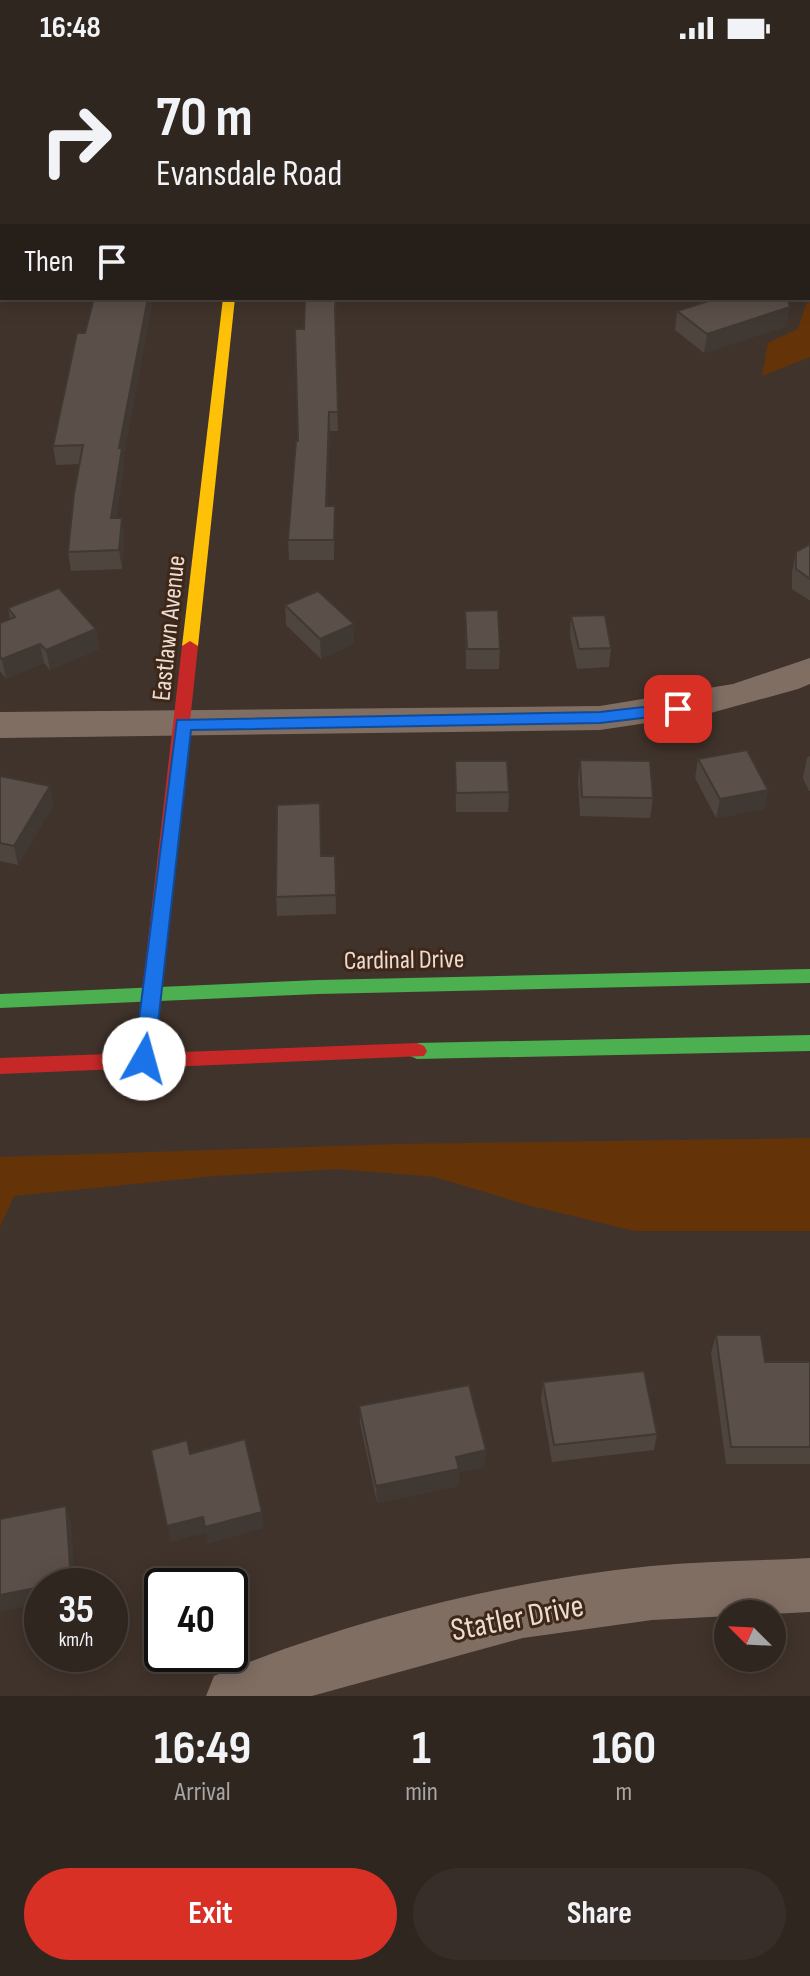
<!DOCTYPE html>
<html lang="en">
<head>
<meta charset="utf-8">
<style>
  body { margin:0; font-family:"Sofia Sans Condensed",sans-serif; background:#382e29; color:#f1f3f6; height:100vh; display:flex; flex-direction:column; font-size:30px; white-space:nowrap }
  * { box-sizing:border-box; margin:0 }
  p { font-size:26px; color:#a8a5a5 }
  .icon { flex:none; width:44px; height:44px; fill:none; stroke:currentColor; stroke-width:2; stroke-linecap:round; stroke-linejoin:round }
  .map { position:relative; height:1640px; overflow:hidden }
  .panel { display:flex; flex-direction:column; background:#302620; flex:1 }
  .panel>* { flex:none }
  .banner { position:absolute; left:0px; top:0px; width:810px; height:244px; box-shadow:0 4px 20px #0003,0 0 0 2px #4b433e; background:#302620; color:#f1f3f6; overflow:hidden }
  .needle { width:52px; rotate:294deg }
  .tools { position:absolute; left:714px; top:1544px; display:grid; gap:16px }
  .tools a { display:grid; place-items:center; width:72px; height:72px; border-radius:50%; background:#302620; box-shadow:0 4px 20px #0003,0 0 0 2px #4b433e; font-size:40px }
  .speed { position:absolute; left:24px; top:1512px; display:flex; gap:16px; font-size:40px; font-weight:700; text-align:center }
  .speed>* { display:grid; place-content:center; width:104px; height:104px; border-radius:50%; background:#302620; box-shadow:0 4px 20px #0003,0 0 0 2px #4b433e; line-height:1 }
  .speed small { font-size:20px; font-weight:400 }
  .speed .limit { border:4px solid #111; border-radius:12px; background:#fff; color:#111 }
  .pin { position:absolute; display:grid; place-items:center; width:68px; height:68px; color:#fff; margin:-34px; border-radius:16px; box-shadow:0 4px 12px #0006 }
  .me { position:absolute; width:88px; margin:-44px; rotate:7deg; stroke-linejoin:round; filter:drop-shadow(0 0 6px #0008) }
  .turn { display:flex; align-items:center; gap:28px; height:168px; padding:0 24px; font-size:36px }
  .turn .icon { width:104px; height:104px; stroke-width:2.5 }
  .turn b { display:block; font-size:56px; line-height:68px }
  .then { display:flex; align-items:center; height:76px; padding:0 24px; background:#0003; gap:16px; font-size:30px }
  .eta { display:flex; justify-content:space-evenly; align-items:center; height:136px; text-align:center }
  .eta b { font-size:48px; font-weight:700; line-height:56px }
  .primary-button { display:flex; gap:16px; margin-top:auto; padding:16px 24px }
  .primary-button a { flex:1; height:92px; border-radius:48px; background:#d93025; color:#fff; font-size:32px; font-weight:700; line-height:92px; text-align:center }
  .primary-button a+a { background:#382e29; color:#f1f3f6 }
  .status { display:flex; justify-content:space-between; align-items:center; height:56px; padding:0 40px; background:#302620; direction:ltr }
  .status svg { height:22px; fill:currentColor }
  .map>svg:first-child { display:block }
  .green { fill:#653308 }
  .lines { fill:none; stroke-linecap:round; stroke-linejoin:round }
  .street { fill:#816e63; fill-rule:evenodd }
  .fast { fill:#4caf50; fill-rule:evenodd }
  .slow { fill:#ffc107; fill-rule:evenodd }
  .jam { fill:#c62828; fill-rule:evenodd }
  .wall { fill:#4e453f }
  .shaded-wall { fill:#403833 }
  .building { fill:#5b5049; stroke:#403833; stroke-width:2 }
  .route { fill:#1a73e8; stroke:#114b97; stroke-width:2 }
  .labels { text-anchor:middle; stroke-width:6; stroke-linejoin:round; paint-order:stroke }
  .street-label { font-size:26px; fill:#ebdcd2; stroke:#3e2718 }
  .near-street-label { font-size:32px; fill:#ebdcd2; stroke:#3e2718 }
</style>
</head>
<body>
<div class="status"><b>16:48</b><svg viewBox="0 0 49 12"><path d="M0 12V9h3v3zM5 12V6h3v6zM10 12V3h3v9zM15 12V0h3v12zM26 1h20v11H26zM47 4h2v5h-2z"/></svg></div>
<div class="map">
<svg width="810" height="1640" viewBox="0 0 810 1640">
  <rect width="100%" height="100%" fill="#40332b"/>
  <path class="green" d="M810,246v55l-48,19 6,-33 30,-14 8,-25z
    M810,1082v93h-175l-108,-26 -92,-28 -97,-8 -123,7 -201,20 -14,31v-70l396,-13z"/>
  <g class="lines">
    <path class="street" d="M808,115h2v16h-2z
      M810,602v26l-12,5 -91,25 -107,16 -600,8v-26l600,-6 133,-22z
      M810,1502v54l-158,8 -129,18 -211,58h-106l8,-20c136,-56 291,-95 437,-110 53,-5 106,-5 159,-8z"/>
    <path class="fast" d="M810,913v14l-492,11 -318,14v-14l318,-14z
      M810,979v16l-393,8 -7,-3 -3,-5 3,-5 7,-3z"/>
    <path class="slow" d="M223,242h12l-37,348 -8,5 -8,-5z"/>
    <path class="jam" d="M190,585l8,5 -43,407 262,-10 7,3 3,5 -3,5 -424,18v-16l135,-5 47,-407z"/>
  </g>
  <path class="wall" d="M94,242h59l-30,160 1,9 -8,51h6l2,19 -2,32 -51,2 -3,-19 11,-88 -23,1 -3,-19z
    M789,250l-2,20 -83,27 -29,-23 2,-19z
    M335,271l3,104h-8l-3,75h8l-1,54h-45l-1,-20 10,-99 6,-112z
    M810,488v56h-1l-17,-11v-17l4,-20z
    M285,549l69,39 -33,15 -35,-34z
    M8,552l88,21 3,20 -49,21 -6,-7 -38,16 -6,-8v-48l10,-4z
    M465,555l35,38 -1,20h-33z
    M571,560l40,32 -2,19 -32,2 -7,-33z
    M810,700v35h-1l-6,-13 4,-20z
    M698,703l70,31 -4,19 -48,9 -21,-40z
    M580,704l73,38 -3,20 -70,-2 -2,-36z
    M455,705l54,31 -1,20h-52z
    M0,720l50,10 3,20 -35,59 -18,-4z
    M322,800h13l1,58 -59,2 -1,-19z
    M716,1279l49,27h45v102h-84l-15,-111z
    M543,1326l114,52 -3,16 -102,12 -11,-62z
    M359,1350l127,44 -2,17 -25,5 -1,14 -81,17 -17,-80z"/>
  <path class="shaded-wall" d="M810,74v17h-2v-16z
    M148,242h5l-30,160 1,9 -11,70 -2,-19 8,-70z
    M336,242h2l-3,29v-19z
    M787,242h6l-5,9h2l-3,19 -83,27 3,-19z
    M329,356l1,19 -3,95 -1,-20z
    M335,450l1,20 -2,34v-20z
    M122,462l2,19 -2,32 -3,-19z
    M354,568v20l-33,15 -1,-20z
    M96,573l3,20 -49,21 -4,-20z
    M40,588l4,19 -38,16 -4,-20z
    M50,730l3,20 -35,59 -4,-19z
    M768,734l-4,19 -48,9 4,-19z
    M486,1394l-2,17 -25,5 -1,14 -81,17 -1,-17 80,-29z
    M66,1450l5,16 5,64h-31z
    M262,1456l2,16 -56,16 -3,-17z
    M203,1461l3,16 -35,9 -4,-16z
    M42,1531v16l-42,9v-17z"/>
  <path class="building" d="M808,50l2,1v23l-2,1z
    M94,242h54l-29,150h3l-11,70h11l-3,32 -51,2 6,-58 9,-49 -30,1 24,-113h8z
    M305,242h31l-1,10 3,104h-9l-3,94h9l-1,34h-46l8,-99h2l-3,-112h9z
    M718,242h69l3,9 -83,27 -30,-23z
    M810,488v35l-14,-10v-17z
    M59,532l37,41 -50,21 -6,-6 -38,15 -2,-3v-33l15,-6 -7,-9z
    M318,535l36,33 -34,15 -35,-34z
    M498,554l2,39h-33l-2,-38z
    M605,559l6,33 -32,1 -8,-33z
    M747,694l21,40 -48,9 -22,-40z
    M580,704l70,1 3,37 -71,-1z
    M455,705h52l2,31 -53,1z
    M0,720l50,10 -36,60 -14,-3z
    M320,747l1,53h14l1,39 -60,2 1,-92z
    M716,1279h45l4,27h45v85h-79z
    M644,1315l13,63 -103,11 -11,-63z
    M469,1329l17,65 -30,7 3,12 -83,17 -17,-80z
    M245,1383l17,73 -57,15 -2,-10 -36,9 -16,-76 36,-10 3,14z
    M66,1450l5,75 -71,14v-76z"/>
  <path class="route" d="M678,647l6,2 3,4 -3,4 -84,10 -409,7 -37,329 -3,6h-14l-3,-6 43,-339 423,-8z"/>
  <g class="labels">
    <g class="street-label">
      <text transform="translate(168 572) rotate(-84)" y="9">Eastlawn Avenue</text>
      <text transform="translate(404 903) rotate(-1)" y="9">Cardinal Drive</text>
    </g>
    <g class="near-street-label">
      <text transform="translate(517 1561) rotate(-11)" y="11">Statler Drive</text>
    </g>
  </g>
</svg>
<div class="tools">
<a><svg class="needle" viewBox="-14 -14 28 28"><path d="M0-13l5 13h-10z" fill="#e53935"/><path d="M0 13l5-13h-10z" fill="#a8a5a5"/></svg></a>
</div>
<div class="speed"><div>35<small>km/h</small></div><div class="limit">40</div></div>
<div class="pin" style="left:678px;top:653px;background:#d93025"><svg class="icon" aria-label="arrive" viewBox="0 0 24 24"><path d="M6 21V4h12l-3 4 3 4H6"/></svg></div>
<svg class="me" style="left:144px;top:1003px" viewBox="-20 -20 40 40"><circle r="19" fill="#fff"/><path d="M0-13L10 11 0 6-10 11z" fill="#1a73e8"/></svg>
<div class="banner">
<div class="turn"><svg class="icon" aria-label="right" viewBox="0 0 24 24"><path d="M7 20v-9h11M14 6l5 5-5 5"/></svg><div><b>70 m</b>Evansdale Road</div></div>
<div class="then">Then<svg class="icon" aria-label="arrive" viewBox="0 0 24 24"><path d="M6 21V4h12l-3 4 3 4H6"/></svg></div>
</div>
</div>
<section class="panel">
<div class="eta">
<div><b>16:49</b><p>Arrival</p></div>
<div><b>1</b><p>min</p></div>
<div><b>160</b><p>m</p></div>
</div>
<div class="primary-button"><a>Exit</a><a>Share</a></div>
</section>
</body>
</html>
